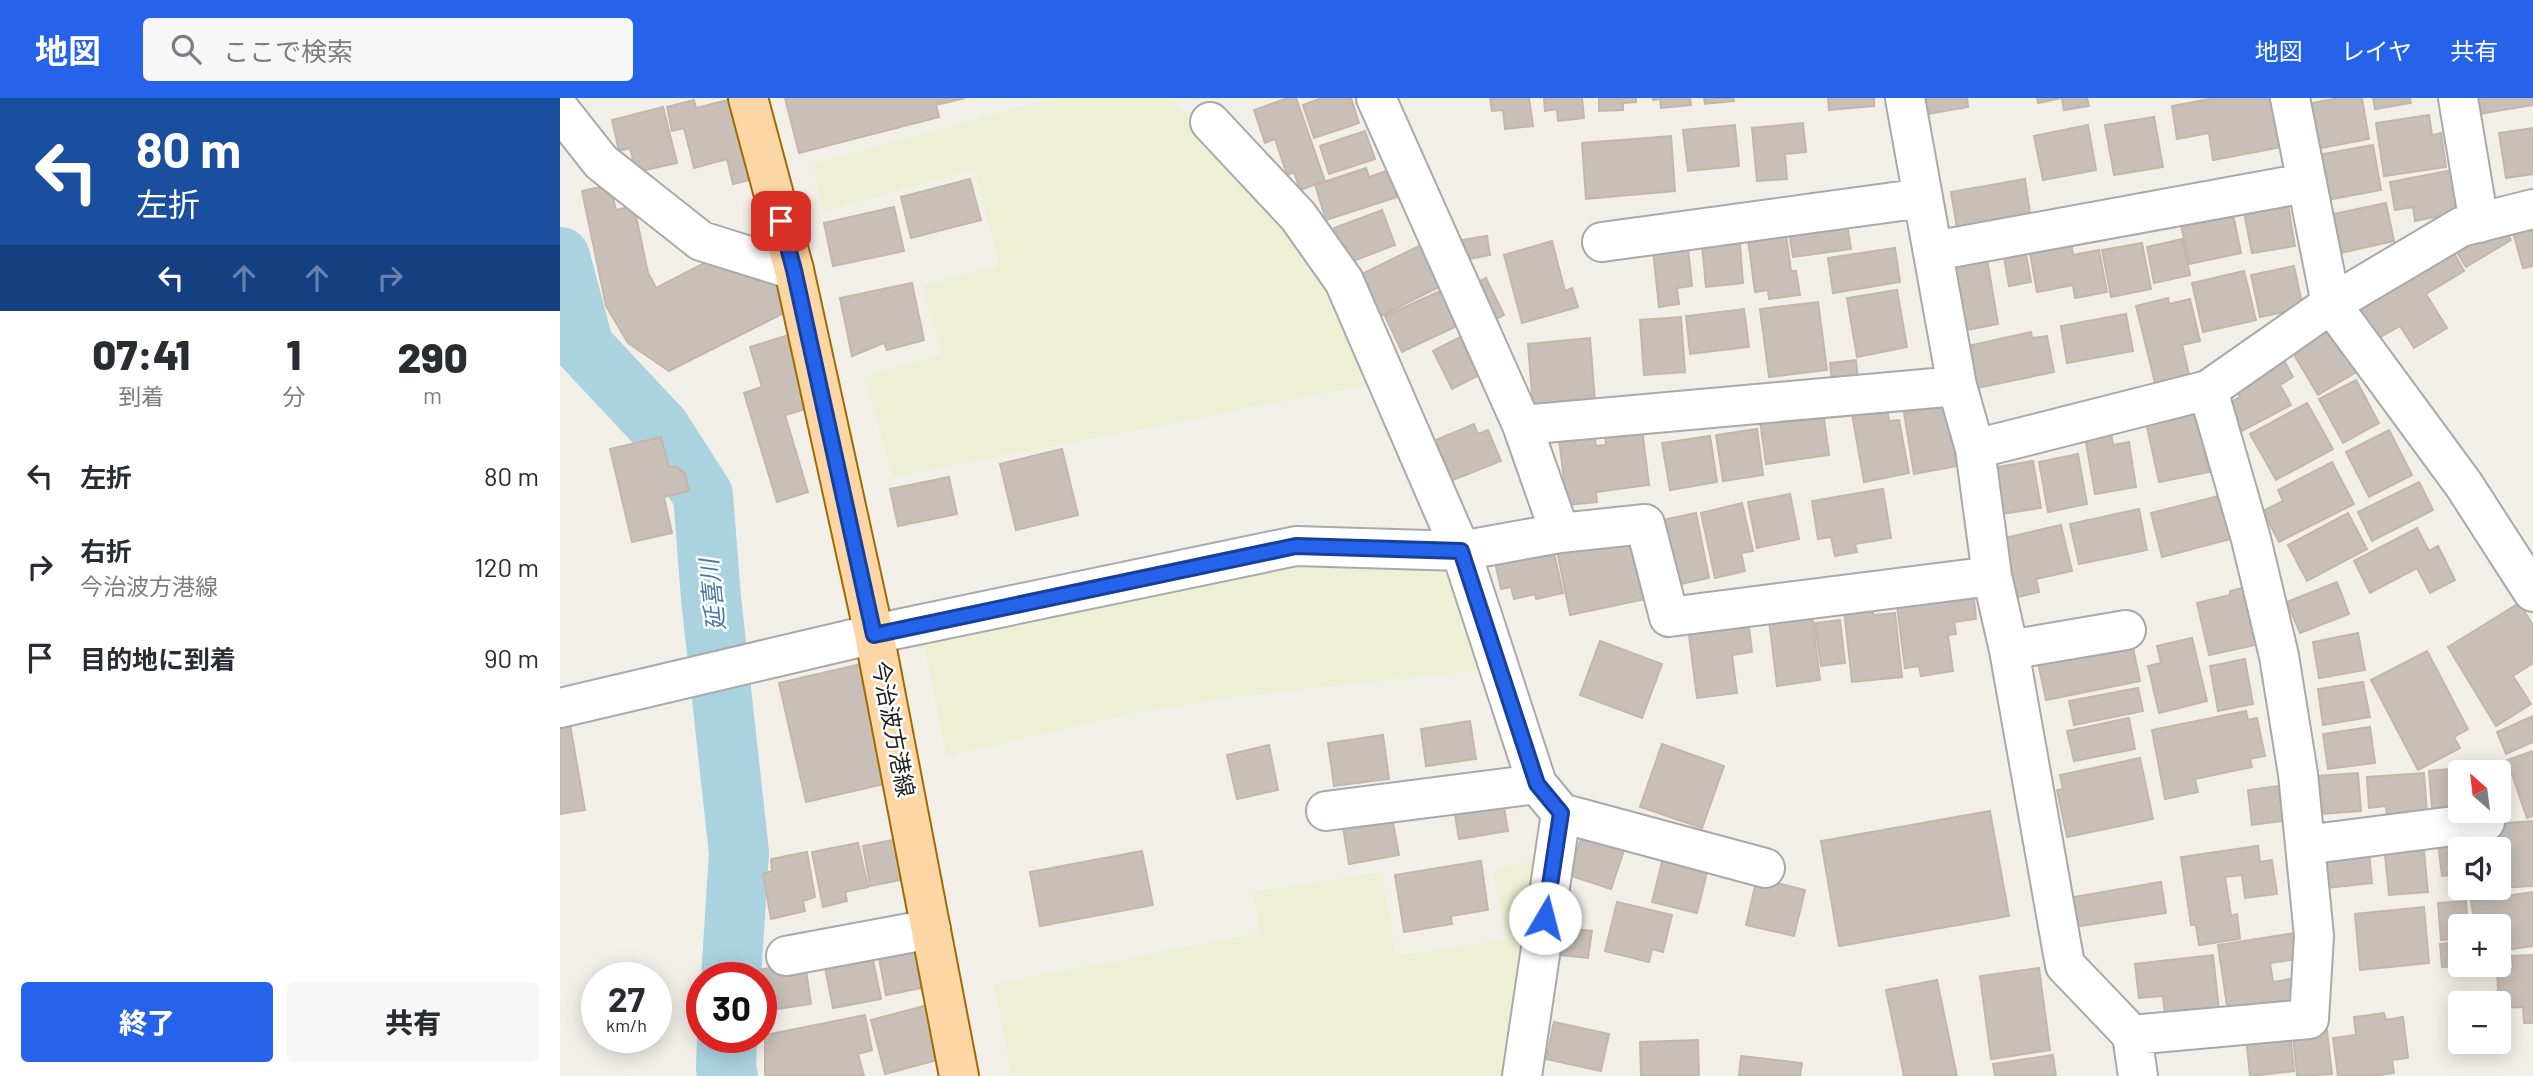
<!DOCTYPE html>
<html lang="ja">
<head>
<meta charset="utf-8">
<style>
  body { margin:0; font-family:Barlow,"Noto Sans JP",sans-serif; background:#f7f7f7; color:#2b2b33; height:100vh; display:flex; flex-direction:column; font-size:26px; white-space:nowrap }
  * { box-sizing:border-box; margin:0 }
  p { font-size:23px; color:#7c7c81 }
  .icon { flex:none; width:38px; height:38px; fill:none; stroke:currentColor; stroke-width:2; stroke-linecap:round; stroke-linejoin:round }
  .map { position:relative; flex:1; overflow:hidden }
  .panel { display:flex; flex-direction:column; background:#fff; width:560px }
  .panel>* { flex:none }
  .top-card { background:#1a4fa0; color:#fff; overflow:hidden }
  .needle { width:46px; rotate:332deg }
  .controls { position:absolute; left:1888px; top:662px; display:grid; gap:14px }
  .controls a { display:grid; place-items:center; width:63px; height:63px; border-radius:7px; background:#fff; box-shadow:0 4px 18px #0003; font-size:35px }
  .speed { position:absolute; left:21px; top:864px; display:flex; gap:14px; font-size:35px; font-weight:700; text-align:center }
  .speed>* { display:grid; place-content:center; width:91px; height:91px; border-radius:50%; background:#fff; box-shadow:0 4px 18px #0003; line-height:1 }
  .speed small { font-size:18px; font-weight:400 }
  .speed .limit { border:10px solid #d22; background:#fff; color:#111 }
  .pin { position:absolute; display:grid; place-items:center; width:60px; height:60px; color:#fff; margin:-30px; border-radius:14px; box-shadow:0 4px 10px #0006 }
  .me { position:absolute; width:77px; margin:-38px; rotate:8deg; stroke-linejoin:round; filter:drop-shadow(0 0 5px #0008) }
  .turn { display:flex; align-items:center; gap:24px; height:147px; padding:0 21px; font-size:32px }
  .turn .icon { width:91px; height:91px; stroke-width:2.5 }
  .turn b { display:block; font-size:49px; line-height:60px }
  .lanes { display:flex; align-items:center; height:66px; padding:0 21px; background:#0003; justify-content:center; gap:35px; direction:ltr }
  .lanes .off { opacity:.35 }
  .eta { display:flex; justify-content:space-evenly; align-items:center; height:119px; text-align:center }
  .eta b { font-size:42px; font-weight:800; line-height:49px }
  .button { display:flex; gap:14px; margin-top:auto; padding:14px 21px }
  .button a { flex:1; height:80px; border-radius:7px; background:#2563eb; color:#fff; font-size:28px; font-weight:800; line-height:80px; text-align:center }
  .button a+a { background:#f7f7f7; color:#2b2b33 }
  ul { padding:0; list-style:none }
  li { display:flex; align-items:center; gap:21px; height:91px; padding:0 21px }
  li div { flex:1 }
  li b { display:block; font-size:26px }
  li em { font-style:normal }
  header { display:flex; align-items:center; gap:42px; box-sizing:border-box; height:98px; padding:0 35px; background:#2563eb; color:#fff }
  header strong { font-size:33px }
  nav { display:flex; gap:38px; margin-inline-start:auto; font-size:24px }
  .search { width:490px; height:63px; background:#f7f7f7; display:flex; align-items:center; gap:18px; box-sizing:border-box; padding:0 24px; border-radius:7px; color:#7c7c81; font-size:26px }
  main { display:flex; flex:1; min-height:0 }
  .map>svg:first-child { display:block }
  .farmland { fill:#eef0d5 }
  .lines { fill:none; stroke-linecap:round; stroke-linejoin:round }
  .river { stroke:#aad3df; stroke-width:60 }
  .building { fill:#c7bfb8; stroke:#c4b6ab; stroke-width:2 }
  .minor-casing { stroke:#a9a9a9; stroke-width:42 }
  .major-casing { stroke:#a06b00; stroke-width:42 }
  .minor { stroke:#fff; stroke-width:38 }
  .major { stroke:#fcd6a4; stroke-width:38 }
  .route-casing { stroke:#184099; stroke-width:18 }
  .route { stroke:#2563eb; stroke-width:12 }
  .labels { text-anchor:middle; stroke-width:5; stroke-linejoin:round; paint-order:stroke }
  .street-label { font-size:23px; fill:#222; stroke:#fff }
  .water-label { font-size:24px; font-style:italic; fill:#4a7aab; stroke:#fff }
</style>
</head>
<body>
<header>
<strong>地図</strong>
<div class="search"><svg class="icon" aria-label="search" viewBox="0 0 24 24"><circle cx="10" cy="10" r="6"/><path d="M15 15l6 6"/></svg>ここで検索</div>
<nav><a>地図</a><a>レイヤ</a><a>共有</a></nav>
</header>
<main>
<section class="panel">
<div class="top-card">
<div class="turn"><svg class="icon" aria-label="left" viewBox="0 0 24 24"><path d="M17 20v-9H6M10 6l-5 5 5 5"/></svg><div><b>80 m</b>左折</div></div>
<div class="lanes"><svg class="icon" aria-label="left" viewBox="0 0 24 24"><path d="M17 20v-9H6M10 6l-5 5 5 5"/></svg><svg class="icon off" aria-label="ahead" viewBox="0 0 24 24"><path d="M12 20V5M6 11l6-6 6 6"/></svg><svg class="icon off" aria-label="ahead" viewBox="0 0 24 24"><path d="M12 20V5M6 11l6-6 6 6"/></svg><svg class="icon off" aria-label="right" viewBox="0 0 24 24"><path d="M7 20v-9h11M14 6l5 5-5 5"/></svg></div>
</div>
<div class="eta">
<div><b>07:41</b><p>到着</p></div>
<div><b>1</b><p>分</p></div>
<div><b>290</b><p>m</p></div>
</div>
<ul>
<li><svg class="icon" aria-label="left" viewBox="0 0 24 24"><path d="M17 20v-9H6M10 6l-5 5 5 5"/></svg><div><b>左折</b></div><em>80 m</em></li>
<li><svg class="icon" aria-label="right" viewBox="0 0 24 24"><path d="M7 20v-9h11M14 6l5 5-5 5"/></svg><div><b>右折</b><p>今治波方港線</p></div><em>120 m</em></li>
<li><svg class="icon" aria-label="arrive" viewBox="0 0 24 24"><path d="M6 21V4h12l-3 4 3 4H6"/></svg><div><b>目的地に到着</b></div><em>90 m</em></li>
</ul>
<div class="button"><a>終了</a><a>共有</a></div>
</section>
<div class="map">
<svg width="1973" height="978" viewBox="0 0 1973 978">
  <rect width="100%" height="100%" fill="#f2efe9"/>
  <path class="farmland" d="M493,0h119l157,179 44,107 -480,93 -29,-101 78,-21 -20,-70 77,-20 -25,-96 -151,43 -10,-48z
    M740,459l154,5 29,108 -248,27 -102,16 -187,43 -24,-122z
    M981,761l-34,217h-496l-17,-92 266,-51 -7,-41 129,-20 14,84 111,-17 -15,-69z"/>
  <g class="lines">
    <path class="river" d="M0,159l24,90 76,81 43,67 8,103 28,255 -8,125
      M167,940l-1,30 2,8"/>
  </g>
  <path class="building" d="M176,0l22,80 -25,6 -6,-25 -33,9 -10,-40 -12,3 -5,-24 27,-7 2,8z
    M225,0h180l-29,7 3,12 -140,36z
    M728,0h8l29,83 -25,9 -6,-18 -7,3 -12,-36 -10,4 -11,-33z
    M762,0h29l8,25 -45,15 -11,-33z
    M930,0h39l4,28 -28,3 -2,-19 -11,1z
    M984,0h38l2,20 -26,3 -1,-12 -12,2z
    M1039,0h37v4l-13,1v7l-24,1z
    M1093,0h37l1,7 -30,3 -1,-9 -7,1z
    M1144,0h29l1,3 -29,3z
    M1268,0h46v8l-45,4z
    M1360,0h47l1,9 -46,8z
    M1477,0h50l2,8 -25,4 -2,-12 -24,5z
    M1655,0h58l9,49 -69,13 -4,-27 -32,6 -5,-33z
    M1779,0h23l7,41 -54,10 -8,-45z
    M1813,0h37l1,5 -36,6z
    M1915,0h57l1,7 -55,9z
    M103,9l14,56 -41,9 -6,-24 -11,3 -7,-31z
    M1869,17l3,20 9,-2 5,34 -62,9 -8,-53z
    M1594,19l9,50 -49,8 -9,-50z
    M1243,25l3,29 -21,2 2,25 -30,2 -5,-53z
    M1175,27l4,41 -51,5 -5,-41z
    M1528,27l8,45 -53,10 -9,-44z
    M1973,30v46l-27,4 -7,-45z
    M805,33l10,28 -46,15 -9,-28z
    M1111,38l4,55 -89,8 -4,-56z
    M1813,47l8,45 -54,10 -9,-45z
    M806,70l3,9 20,-7 8,27 -71,23 -11,-35z
    M1893,72l7,42 -45,9 -2,-14 -18,3 -5,-28z
    M410,81l11,41 -70,18 -10,-41z
    M1465,81l6,42 -73,13 -7,-42z
    M50,87l6,25 18,-4 14,67 8,15 60,-31 57,14 19,38 -123,62 -41,-28 -22,-37 -24,-115z
    M1826,105l8,38 -62,14 -8,-39z
    M1728,107l7,41 -43,7 -8,-40z
    M334,109l10,44 -71,15 -9,-43z
    M1672,111l9,44 -52,11 -9,-45z
    M822,112l13,35 -47,18 -14,-35z
    M1286,119l5,32 -58,8 -5,-31z
    M1939,121l12,21 -45,27 -13,-21z
    M1973,121v47l-10,2 -12,-43z
    M1225,129l6,44h5l4,24 -31,4 -1,-9 -13,2 -8,-60z
    M1179,134l4,51 -37,4 -5,-52z
    M1510,136l3,21 26,-5 8,42 -32,6 -2,-13 -36,7 -9,-50z
    M927,138l3,19 -30,6 -4,-20z
    M1127,140l5,48 -15,2 2,16 -20,3 -7,-66z
    M1622,141l8,36 -36,8 -7,-36z
    M992,143l13,50 7,-3 6,19 -56,16 -18,-68z
    M1464,145l7,39 -22,4 -7,-40z
    M1582,145l9,46 -40,8 -9,-47z
    M1888,145l16,28 -38,23 21,34 -33,20 -14,-22 -23,13 -23,-38z
    M861,147l20,41 -62,31 -21,-41z
    M1335,150l5,34 -67,11 -5,-35z
    M1427,161l11,65 -37,7 -11,-65z
    M1734,168l9,42 -43,9 -9,-42z
    M1684,173l12,49 -53,12 -11,-49z
    M926,180l18,37 -16,8 -19,-37z
    M352,185l12,57 -37,10 -3,-7 -32,13 -12,-58z
    M882,192l17,35 -57,27 -17,-36z
    M1337,192l10,57 -50,10 -10,-59z
    M1608,200l1,6 21,-5 10,42 -18,4 8,33 -34,9 -20,-81z
    M1258,204l9,68 -58,7 -9,-68z
    M1184,211l5,38 -59,7 -4,-38z
    M1566,216l7,37 -66,12 -6,-37z
    M1121,219l4,55 -41,3 -4,-55z
    M1764,224l17,29 6,-3 13,22 -42,25 -28,-47z
    M1471,234l1,6 15,-2 7,36 -77,16 -9,-42z
    M229,237l23,72 -27,8 23,77 -31,10 -33,-109 18,-6 -12,-40z
    M902,238l19,38 -29,15 -19,-38z
    M1030,240l5,63 -62,6 -5,-63z
    M1721,257l12,22 -13,8 11,20 -49,26 -15,-27 13,-7 -6,-12z
    M1296,262l2,20 -26,2 -2,-19z
    M1796,282l23,43 -36,20 -24,-44z
    M1747,305l26,46 -57,31 -26,-46z
    M1262,306l7,51 -63,9 -7,-51z
    M1387,308l10,60 -43,8 -10,-61z
    M1327,310l2,13 10,-1 10,53 -45,9 -12,-68z
    M1636,310l13,64 -50,10 -14,-64z
    M1081,323l8,64 -53,7 1,10 -30,3 -8,-66 35,-5 2,12 10,-1 -2,-19z
    M914,326l4,10 10,-4 13,31 -53,21 -17,-40z
    M1550,329l3,18 16,-3 7,45 -41,7 -11,-63z
    M1197,331l6,46 -40,6 -7,-46z
    M1829,332l23,45 -43,22 -23,-45z
    M1150,338l7,46 -47,8 -8,-47z
    M101,339l8,30 7,-1 9,8 4,17 -25,6 8,36 -40,9 -22,-93z
    M502,351l16,66 -62,15 -16,-66z
    M1518,356l9,50 -39,8 -9,-50z
    M1473,363l8,47 -47,7 -8,-46z
    M1772,364l22,42 -75,38 -16,-31 20,-10 -5,-11z
    M389,379l8,37 -59,12 -8,-37z
    M1859,384l14,28 -61,31 -14,-29z
    M1323,391l8,49 -36,6 2,8 -22,4 -4,-19 -13,2 -6,-38z
    M1671,395l11,43 -80,21 -11,-44z
    M1230,396l9,45 -42,9 -9,-46z
    M1182,405l11,48 -12,2 4,18 -30,7 -14,-65z
    M1579,411l8,41 -68,14 -9,-40z
    M1136,415l13,65 -38,8 -13,-65z
    M1788,415l19,36 -60,32 -19,-36z
    M1501,427l11,46 -36,8 3,13 -21,5 -14,-59z
    M1857,430l12,23 9,-5 17,34 -25,13 -13,-25 -47,25 -16,-32z
    M1077,436l13,64 -80,17 -13,-64z
    M992,446l11,49 -27,6 -1,-5 -21,5 -3,-12 -10,2 -7,-31z
    M1777,484l12,32 -49,19 -13,-31z
    M1691,488l13,57 -55,12 -12,-52 33,-8v-4z
    M1413,489l3,32 -22,3 2,12 -8,1 5,36 -32,5 -2,-10 -14,2 -9,-70z
    M1959,505l14,22v38l-20,13 18,28 -35,22 -48,-79z
    M1313,509v8l22,-2 7,64 -50,5 -8,-72z
    M1252,517l8,65 -43,6 -8,-66z
    M1188,521l4,33 -20,3 5,38 -40,5 -9,-71z
    M1280,522l5,43 -24,3 -6,-43z
    M1798,535l7,37 -46,8 -6,-36z
    M1571,540l9,43 -94,19 -9,-42z
    M1632,540l15,63 -48,12 -11,-47 13,-3 -4,-17z
    M1040,543l62,23 -20,54 -62,-23z
    M1867,553l41,78 -14,8 6,11 -42,22 -47,-90z
    M1685,561l8,45 -35,7 -8,-45z
    M301,566l27,119 -82,19 -27,-119z
    M1803,584l7,35 -47,8 -5,-36z
    M1578,590l5,23 -69,14 -5,-24z
    M1686,613l2,9 9,-2 8,38 -15,3 2,8 -57,12 3,13 -33,7 -13,-69z
    M8,615l17,97 -25,4v-99z
    M1973,618v26l-27,12 -9,-22z
    M1569,620l6,31 -61,12 -7,-30z
    M910,623l6,38 -50,7 -5,-37z
    M1810,629l5,36 -47,6 -5,-35z
    M823,637l6,44 -55,7 -6,-43z
    M1102,646l62,22 -22,62 -62,-21z
    M709,647l9,45 -41,9 -10,-44z
    M1973,653v65l-6,2 -20,-58z
    M1580,660l13,61 -86,18 -10,-47 6,-1 -3,-14z
    M1925,668v6h-25v34l-28,2 -3,-37z
    M1798,675l3,38 -54,4 -3,-38z
    M1864,675l3,41 -40,3 -1,-11 -17,2 -2,-31z
    M1718,688l5,35 -31,4 -4,-35z
    M942,697l6,36 -49,8 -6,-36z
    M1430,713l19,105 -170,30 -18,-105z
    M831,714l8,43 -50,9 -7,-43z
    M1973,723v65l-35,2 1,-39h-4l-1,-25z
    M1917,731l3,20h-20v25l-18,2 -5,-42z
    M1022,737l42,15 -13,39 -42,-14z
    M348,739l8,40 -46,9 -7,-40z
    M1863,743l5,51 -39,3 -5,-50z
    M298,745l10,44 -23,5 2,9 -24,6 -11,-55z
    M1698,748l2,16 12,-2 5,34 -32,4 -3,-23 -17,2 6,39 6,-2 3,25 -41,6 -3,-20h-5l-10,-68z
    M582,753l11,54 -113,21 -10,-54z
    M247,754l8,45 -12,4 2,10 -34,8 -8,-45 9,-3 -1,-12z
    M1809,754l3,31 -55,6 -3,-32z
    M1104,756l45,10 -12,49 -45,-11z
    M921,763l7,49 -37,6 1,8 -48,8 -9,-57z
    M1197,780l48,12 -11,46 -48,-11z
    M1601,784l5,31 -93,14 -5,-29z
    M1973,794v54l-34,5v-25h-24l-4,-25z
    M1906,803l2,25h-8v13l-19,1 -3,-37z
    M1057,804l55,13 -9,37 -11,-3 -3,13 -44,-11z
    M1864,809l5,56 -69,7 -5,-56z
    M1005,830l27,3 -4,27 -27,-3z
    M1735,835l4,26 -29,4 3,19 18,-3 3,25 -66,9 -10,-68z
    M1900,844v22l4,2 -22,1 -2,-23z
    M370,851l7,36 -51,10 -7,-37z
    M311,852l10,49 -48,9 -10,-51z
    M1653,857l6,55 -54,6 -2,-20 -24,2 -4,-34z
    M1973,857v68h-9l-1,-16 -24,1 -2,-38 16,-1 -1,-13z
    M245,865l6,41 -48,7 -2,-33h-3l-1,-8z
    M1479,870l11,82 -59,9 -11,-83z
    M1377,882l20,96h-53l-18,-86z
    M379,904l13,54 -67,18 -14,-54z
    M1824,915l2,7 17,-3 5,41 -16,2 2,13 -22,3h-34l-5,-38 23,-3 -2,-18z
    M305,917l7,35 -14,4 6,22h-99v-41z
    M994,924l55,12 -8,37 -55,-12z
    M1766,924l6,52 -35,2 -5,-51z
    M1730,935l4,38 -44,5 -4,-38z
    M1138,942l1,36h-58l-1,-34z
    M1493,957l3,21h-61l-2,-12z
    M1181,958l61,7 -2,13h-61z"/>
  <g class="lines">
    <g class="minor-casing">
      <path id="minor" d="M816,0l146,327 38,108
        M1345,0l52,288 18,63 17,127 17,74 56,315 67,70 6,41
        M1730,0l41,206 133,181 69,107
        M1898,0l21,125
        M0,12l41,52 100,79 93,29
        M650,24l88,94 46,65 117,270 76,233 24,29 -39,263
        M1042,144l321,-44
        M1374,153l371,-68
        M962,327l435,-39
        M1415,351l233,-59 123,-86 130,-77 72,-18
        M1449,552l117,-20
        M0,610l314,-74 422,-88 165,5 99,-18 85,-9 24,93 323,-41
        M766,713l211,-27
        M1001,715l204,55
        M1745,747l180,-23
        M226,858l145,-27
        M1572,937l177,-16 5,-83 -16,-162 -19,-118 -28,-117 -43,-149"/>
    </g>
    <g class="major-casing">
      <path id="major" d="M188,0l46,172 80,364 85,442"/>
    </g>
    <use href="#minor" class="minor"/>
    <use href="#major" class="major"/>
  </g>
  <g class="lines">
    <g class="route-casing">
      <path id="route" d="M221,123l13,49 80,365 422,-89 165,5 76,233 24,29 -16,105"/>
    </g>
    <use href="#route" class="route"/>
  </g>
  <g class="labels">
    <g class="street-label">
      <text transform="translate(333 631) rotate(79)" y="8">今治波方港線</text>
    </g>
    <g class="water-label">
      <text transform="translate(153 497) rotate(-96)" y="8">延喜川</text>
    </g>
  </g>
</svg>
<div class="controls">
<a><svg class="needle" viewBox="-14 -14 28 28"><path d="M0-13l5 13h-10z" fill="#e53935"/><path d="M0 13l5-13h-10z" fill="#7c7c81"/></svg></a>
<a><svg class="icon" aria-label="sound" viewBox="0 0 24 24"><path d="M4 9h4l5-4v14l-5-4H4zM17 9q2 3 0 6"/></svg></a>
<a>+</a>
<a>−</a>
</div>
<div class="speed"><div>27<small>km/h</small></div><div class="limit">30</div></div>
<div class="pin" style="left:221px;top:123px;background:#d93025"><svg class="icon" aria-label="arrive" viewBox="0 0 24 24"><path d="M6 21V4h12l-3 4 3 4H6"/></svg></div>
<svg class="me" style="left:985px;top:820px" viewBox="-20 -20 40 40"><circle r="19" fill="#fff"/><path d="M0-13L10 11 0 6-10 11z" fill="#2563eb"/></svg>
</div>
</main>
</body>
</html>
